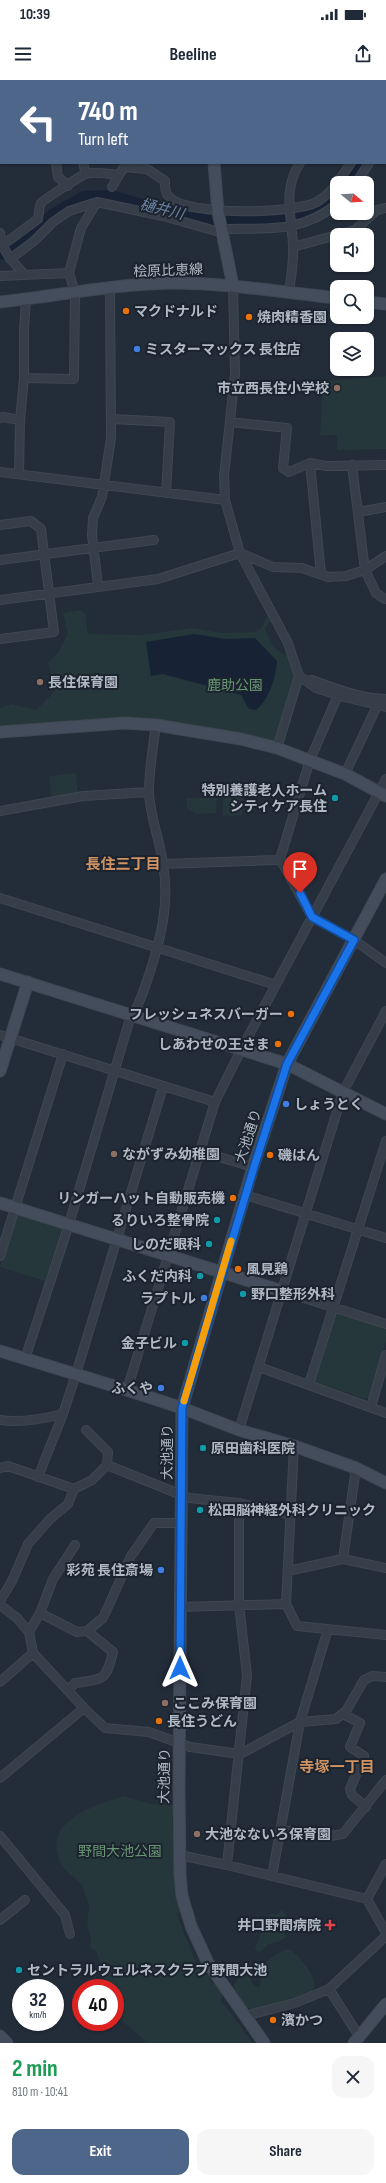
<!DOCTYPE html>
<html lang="en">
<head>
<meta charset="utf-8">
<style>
  body { margin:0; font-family:"Sofia Sans Condensed","Noto Sans JP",sans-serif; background:#f6f6f7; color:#1f2937; height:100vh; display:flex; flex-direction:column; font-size:15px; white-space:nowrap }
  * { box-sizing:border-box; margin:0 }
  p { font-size:13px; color:#747a83 }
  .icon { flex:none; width:22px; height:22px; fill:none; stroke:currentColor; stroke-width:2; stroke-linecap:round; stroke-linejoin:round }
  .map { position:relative; height:1963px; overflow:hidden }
  .side { display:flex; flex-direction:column; background:#fff; flex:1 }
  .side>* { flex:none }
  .banner { position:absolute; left:0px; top:0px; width:386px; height:84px; box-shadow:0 1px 3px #0004; background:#4f668b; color:#fff; overflow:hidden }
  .needle { width:26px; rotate:108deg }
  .tools { position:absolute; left:330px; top:96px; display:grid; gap:8px }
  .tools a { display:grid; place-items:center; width:44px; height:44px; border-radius:8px; background:#fff; box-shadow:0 1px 3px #0004; font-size:20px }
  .speed { position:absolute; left:12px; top:1899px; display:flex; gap:8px; font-size:20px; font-weight:700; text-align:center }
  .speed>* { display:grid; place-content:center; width:52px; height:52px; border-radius:50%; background:#fff; box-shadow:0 1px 3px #0004; line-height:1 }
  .speed small { font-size:10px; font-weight:400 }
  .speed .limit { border:6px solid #d22; background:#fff; color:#111 }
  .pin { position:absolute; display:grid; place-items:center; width:34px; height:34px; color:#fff; margin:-41px -17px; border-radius:50% 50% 50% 0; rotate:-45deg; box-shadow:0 0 4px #0007 }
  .pin .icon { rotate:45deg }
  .me { position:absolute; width:44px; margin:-22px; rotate:0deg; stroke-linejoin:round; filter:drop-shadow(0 0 3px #0008) }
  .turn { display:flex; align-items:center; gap:14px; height:84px; padding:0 12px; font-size:18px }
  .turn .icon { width:52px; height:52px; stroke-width:2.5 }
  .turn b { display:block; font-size:28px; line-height:34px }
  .round { display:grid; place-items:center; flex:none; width:42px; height:42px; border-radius:12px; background:#f6f6f7 }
  .headline { display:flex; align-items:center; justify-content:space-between; height:68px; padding:0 12px }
  h1 { font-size:24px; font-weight:700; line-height:30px; color:#1e9e55 }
  .cta { display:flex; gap:8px; margin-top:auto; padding:8px 12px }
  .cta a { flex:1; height:46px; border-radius:12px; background:#4f668b; color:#fff; font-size:16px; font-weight:700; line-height:46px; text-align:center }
  .cta a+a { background:#f6f6f7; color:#1f2937 }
  .status { display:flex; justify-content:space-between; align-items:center; height:28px; padding:0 20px; background:#fff; direction:ltr }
  .status svg { height:11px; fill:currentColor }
  header { display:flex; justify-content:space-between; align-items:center; height:52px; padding:0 12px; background:#fff; font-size:18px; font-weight:700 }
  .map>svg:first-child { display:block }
  .green { fill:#25373a }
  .water { fill:#172335 }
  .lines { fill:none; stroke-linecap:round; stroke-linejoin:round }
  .river { stroke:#172335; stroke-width:12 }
  .street-casing { stroke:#3f4752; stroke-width:10 }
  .secondary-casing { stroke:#3f4752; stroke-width:13 }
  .street { stroke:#363e49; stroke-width:8 }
  .secondary { stroke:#444d5c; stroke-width:11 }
  .route-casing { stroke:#114b97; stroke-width:10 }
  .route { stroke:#1a73e8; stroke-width:7 }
  .slow { stroke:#f59e0b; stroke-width:7 }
  .food-dot { fill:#e8710a; stroke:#1b232e; stroke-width:1.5 }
  .shop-dot { fill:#3f7fe0; stroke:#1b232e; stroke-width:1.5 }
  .education-dot { fill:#8d6e63; stroke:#1b232e; stroke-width:1.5 }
  .culture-dot { fill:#0f9aa8; stroke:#1b232e; stroke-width:1.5 }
  .health-dot { fill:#e0444e; stroke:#1b232e; stroke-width:1.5 }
  .labels { text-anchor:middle; stroke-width:4; stroke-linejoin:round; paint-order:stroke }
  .street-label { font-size:14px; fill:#b1b9c5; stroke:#1b232e }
  .poi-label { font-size:14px; font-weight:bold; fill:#b1b9c5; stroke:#1b232e; text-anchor:start }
  .park-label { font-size:14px; fill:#699574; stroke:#1b232e }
  .water-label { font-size:15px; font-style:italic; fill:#6c83a3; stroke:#1b232e }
  .neighbourhood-label { font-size:15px; font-weight:bold; fill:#ce9263; stroke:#1b232e }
</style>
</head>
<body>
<div class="status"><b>10:39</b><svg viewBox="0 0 49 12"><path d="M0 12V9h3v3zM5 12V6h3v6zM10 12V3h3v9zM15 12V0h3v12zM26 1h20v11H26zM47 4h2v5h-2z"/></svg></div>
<header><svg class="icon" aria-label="menu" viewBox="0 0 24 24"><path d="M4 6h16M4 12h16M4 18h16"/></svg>Beeline<svg class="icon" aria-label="share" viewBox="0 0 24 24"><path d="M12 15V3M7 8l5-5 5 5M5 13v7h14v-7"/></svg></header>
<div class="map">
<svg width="386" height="1963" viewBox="0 0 386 1963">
  <rect width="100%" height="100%" fill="#232c39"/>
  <path class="green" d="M386,296v73l-49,1v-15h-17l3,-54z
    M81,530l4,3 3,21 54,1 49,-7 31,5 34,-1 5,-4 8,-15 3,5 -7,11c7,17 11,24 30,29l5,15 -23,75 -121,-23 -156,7v-24l11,-4 25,6 19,-19 -7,-29 9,-8 11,-19 -5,-22z
    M76,693l2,21 -26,5 -3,-23z
    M223,711l20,1 -1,23 -19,1z
    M186,718h31l-1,15 -20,1 -9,-6z
    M20,1133l41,13 1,3 -17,52 -45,-14 17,-52z
    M338,1232l48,16v14l-17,55 -4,2 -49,-17 -2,-5 20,-61z
    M124,1716l27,8 23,1 -2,20h4l1,49 -3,4 2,1 4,26 -1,3 2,1 1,4 -3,-1 -2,2 1,4 20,49 5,2 -1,6h6l3,7 6,3 1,4 5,4 -2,9 3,2 29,39h-107c-21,-25 -31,-15 -31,-55h-11l1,-12 -9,-25 -6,-3c3,-9 -1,-12 -2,-20 -2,-7 1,-15 1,-22 -1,-6 -5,-15 -7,-20 -4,-8 -15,-12 -19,-19 -26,-45 30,-61 61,-71z
    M282,1830l8,11 -9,7 6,8 -8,6 -11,2 -7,8 -5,-1 -1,-3 14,-34 7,1z
    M287,1869c10,2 25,23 27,32 1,6 -2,11 -6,15l-56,14c-9,-4 -17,-14 -18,-25l12,-21 4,-2 2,3 -1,15 2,5 6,3 6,-25 11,-9z"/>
  <path class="water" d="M194,554l32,5 29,-1 22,23c-1,16 -8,39 -21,49l-7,-1 -8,-14 -78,-21 -12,2 -5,-34z"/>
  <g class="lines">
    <path class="river" d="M377,0l1,1
      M385,8l1,1
      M385,59l1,-1
      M347,103l13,-20
      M0,174l19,-10 35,-30 30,-17 26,-1 62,17 49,9 60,-3 37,-9 19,-13"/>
    <g class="street-casing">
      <path id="street" d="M37,0l5,1
        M18,1v-1
        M150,1v-1
        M321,1l1,-1
        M0,38h1
        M385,48h1
        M385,67h1
        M56,83l2,14 10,9
        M83,83l3,11
        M337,103l14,-20
        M356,103l13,-20
        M112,107l7,-12
        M0,153c2,18 12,28 24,41
        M0,167l38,-28c1,-5 1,-12 3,-16 2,-3 40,-27 44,-29 10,-3 23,0 34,1l5,-8 23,2 18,12c0,7 0,12 5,17 19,18 124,16 147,4 6,-4 16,-12 20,-19
        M293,167l62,-17 22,-20 9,-2
        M10,179l24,-18 19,-19 16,-11 28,-9
        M0,196l69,-3
        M289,212c2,-14 5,-31 4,-46 -1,-29 -11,-56 7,-83
        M24,298l50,1 1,-86 -6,-20 12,-45 16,-26 66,14 60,17 3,-4c43,-1 75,4 111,-25
        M0,338l3,-1 17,3
        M112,339l58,3 -4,71
        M230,342l57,6 -4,40 6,4 21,-9 16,3 60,-1
        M310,383l11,111
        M352,385l13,105 11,23 9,6
        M0,392l225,28 15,53 33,14 29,1 26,9 18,-1 19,-6 21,-14
        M19,394l1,-54 4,-42v-49l2,-30
        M225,420l-1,-24 11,-102 -2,-88
        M358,432l28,-5
        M0,445l31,-4 10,8 13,103 -54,7
        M0,480l154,-20
        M98,506l-6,-51 1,-17 9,-21 9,-59 -1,-150
        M0,520l158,-21 82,-26 48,90 11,33 17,12 22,7 -28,65 -30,99 32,58 42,23 32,23
        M307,601l5,-1c24,9 48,18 74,19
        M340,616l46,11
        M277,668l22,-72
        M345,694l32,-68
        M0,731l83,-15 66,-4
        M163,784l113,-4 4,-1
        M0,818l276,87
        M0,955l215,67
        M199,1071l54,16
        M245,1115l141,43
        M0,1176l63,-202
        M282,1211l104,33
        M25,1279l44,-135 60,-202c10,-15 14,-30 20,-47 12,-37 21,-72 14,-111 -3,-24 -13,-47 -14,-72 0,-22 4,-45 7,-67
        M259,1287l127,46
        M309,1304l77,-243
        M127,1310l88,-288 26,-52 145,-271
        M371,1327l15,-52
        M0,1340c20,3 43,-1 63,-6
        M239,1350l104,-338 43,-81
        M294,1366l-8,158 11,22 89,9
        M107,1385l82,33 50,5 52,12
        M0,1388l8,-2 66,23
        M38,1397l25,-63 13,-40 87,-287
        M343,1479l13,-91
        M288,1491l55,-12 43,9
        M0,1521l12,-20 16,-37 22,-25 18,-15 6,-15 18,-9 15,-15 1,-13 -22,-22
        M0,1525l17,13 12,14 4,21 51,55 21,20 44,4 41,15 50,7 60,-32 36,-3 10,-8 18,-31 8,-4 14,1
        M180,1527l106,-3
        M40,1533l37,19 10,-1 16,-13 28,-62 23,-33h28
        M29,1552l11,-19 13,-34 22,-34
        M0,1602l33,-29
        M68,1611l7,-8c29,-4 31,-2 38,-31l-26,-21
        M343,1634l17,9 -10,24 14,9 -14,33 2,6 14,12
        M0,1698l84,-70
        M281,1750l49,6 13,-2 43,-54
        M0,1756l65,79 5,19
        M179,1775l48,10 140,34 19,34
        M227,1785l20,-190 -8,-70v-102
        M272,1796l28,-154 28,-93
        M367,1819l19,-35
        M0,1840l25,-20
        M329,1909l30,47
        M246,1939l6,-5 43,-11 34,-14 57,-53"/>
    </g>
    <g class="secondary-casing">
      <path id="secondary" d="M208,1v-1
        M214,83l4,49 15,74
        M0,222c57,-6 114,-18 171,-19 56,0 111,9 166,15
        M367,222l19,2
        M0,652l125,-9 31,2 30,5 55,9 36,9 68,26 41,22
        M0,894l287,90 99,50
        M0,991l28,-89
        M0,1123l282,88
        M0,1271l127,39 55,18 57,22 55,16 62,22 30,15
        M0,1956l7,7
        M264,1963l-56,-80 -17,-37 -9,-30 -2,-21 -1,-87 3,-380 71,-241 34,-103 99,-185
        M354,1963l32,-39"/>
    </g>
    <use href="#street" class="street"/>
    <use href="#secondary" class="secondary"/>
  </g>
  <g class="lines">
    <g class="route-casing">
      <path id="route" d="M180,1588l2,-260 72,-241 33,-103 67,-124 -42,-23 -12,-24"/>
    </g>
    <use href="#route" class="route"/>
    <path class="slow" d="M184,1321l47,-160"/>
  </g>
  <g class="food-dot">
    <circle cx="126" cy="231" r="4"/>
    <circle cx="249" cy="237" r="4"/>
    <circle cx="291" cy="934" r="4"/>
    <circle cx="278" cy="964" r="4"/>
    <circle cx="270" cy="1075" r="4"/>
    <circle cx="233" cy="1118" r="4"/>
    <circle cx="238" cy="1189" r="4"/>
    <circle cx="159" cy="1641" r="4"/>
    <circle cx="273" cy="1940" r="4"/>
  </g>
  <g class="shop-dot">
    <circle cx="137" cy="269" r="4"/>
    <circle cx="286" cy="1024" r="4"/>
    <circle cx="204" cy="1218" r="4"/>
    <circle cx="161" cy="1308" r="4"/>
    <circle cx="161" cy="1490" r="4"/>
  </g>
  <g class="education-dot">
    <circle cx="337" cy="308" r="4"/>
    <circle cx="40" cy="602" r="4"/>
    <circle cx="114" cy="1074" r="4"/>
    <circle cx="165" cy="1623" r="4"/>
    <circle cx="197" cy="1754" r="4"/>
  </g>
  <g class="culture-dot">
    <circle cx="335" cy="718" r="4"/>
    <circle cx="217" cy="1140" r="4"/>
    <circle cx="209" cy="1164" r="4"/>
    <circle cx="200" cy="1196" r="4"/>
    <circle cx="243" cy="1214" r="4"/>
    <circle cx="185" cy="1263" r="4"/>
    <circle cx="203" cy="1368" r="4"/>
    <circle cx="200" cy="1430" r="4"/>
    <circle cx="19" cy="1890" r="4"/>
  </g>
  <path class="health-dot" d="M328 1839h4v4h4v4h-4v4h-4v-4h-4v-4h4z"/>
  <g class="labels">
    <g class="street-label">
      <text transform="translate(168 190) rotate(-2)" y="5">桧原比恵線</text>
      <text transform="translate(248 1056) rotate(-72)" y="5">大池通り</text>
      <text transform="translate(167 1372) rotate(-90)" y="5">大池通り</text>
      <text transform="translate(164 1696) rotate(-89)" y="5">大池通り</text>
    </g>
    <g class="poi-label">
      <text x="134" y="236">マクドナルド</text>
      <text x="257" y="242">焼肉精香園</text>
      <text x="145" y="274">ミスターマックス 長住店</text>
      <text x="329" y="313" text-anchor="end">市立西長住小学校</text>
      <text x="48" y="607">長住保育園</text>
      <text x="327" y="715" text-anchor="end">特別養護老人ホーム<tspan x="327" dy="16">シティケア長住</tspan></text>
      <text x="283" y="939" text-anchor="end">フレッシュネスバーガー</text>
      <text x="270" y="969" text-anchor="end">しあわせの王さま</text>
      <text x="294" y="1029">しょうとく</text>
      <text x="122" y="1079">ながずみ幼稚園</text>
      <text x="278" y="1080">磯はん</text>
      <text x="225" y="1123" text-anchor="end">リンガーハット自動販売機</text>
      <text x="209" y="1145" text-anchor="end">るりいろ整骨院</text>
      <text x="201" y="1169" text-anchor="end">しのだ眼科</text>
      <text x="246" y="1194">風見鶏</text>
      <text x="192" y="1201" text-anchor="end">ふくだ内科</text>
      <text x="251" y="1219">野口整形外科</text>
      <text x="196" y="1223" text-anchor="end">ラプトル</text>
      <text x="177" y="1268" text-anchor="end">金子ビル</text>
      <text x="153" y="1313" text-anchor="end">ふくや</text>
      <text x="211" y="1373">原田歯科医院</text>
      <text x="208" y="1435">松田脳神経外科クリニック</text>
      <text x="153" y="1495" text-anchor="end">彩苑 長住斎場</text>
      <text x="173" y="1628">ここみ保育園</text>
      <text x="167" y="1646">長住うどん</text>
      <text x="205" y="1759">大池なないろ保育園</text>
      <text x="321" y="1850" text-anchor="end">井口野間病院</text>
      <text x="27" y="1895">セントラルウェルネスクラブ 野間大池</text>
      <text x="281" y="1945">濱かつ</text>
    </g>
    <g class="park-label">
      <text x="235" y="610">鹿助公園</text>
      <text x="120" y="1776">野間大池公園</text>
    </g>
    <g class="water-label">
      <text transform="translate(162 129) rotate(14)" y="5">樋井川</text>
    </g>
    <g class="neighbourhood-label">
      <text x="123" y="789">長住三丁目</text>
      <text x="337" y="1692">寺塚一丁目</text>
    </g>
  </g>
</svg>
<div class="tools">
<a><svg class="needle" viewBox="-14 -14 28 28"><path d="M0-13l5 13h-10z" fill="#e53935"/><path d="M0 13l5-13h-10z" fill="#747a83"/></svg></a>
<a><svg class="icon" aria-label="sound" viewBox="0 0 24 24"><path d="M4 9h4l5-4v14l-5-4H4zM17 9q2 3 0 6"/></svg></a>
<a><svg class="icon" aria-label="search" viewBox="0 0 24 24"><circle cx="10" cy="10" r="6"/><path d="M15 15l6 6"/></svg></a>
<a><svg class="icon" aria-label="layers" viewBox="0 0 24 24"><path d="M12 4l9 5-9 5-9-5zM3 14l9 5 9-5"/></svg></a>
</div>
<div class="speed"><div>32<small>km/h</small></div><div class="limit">40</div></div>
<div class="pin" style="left:300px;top:813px;background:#d93025"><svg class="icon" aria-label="arrive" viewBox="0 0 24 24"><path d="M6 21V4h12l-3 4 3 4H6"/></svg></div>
<svg class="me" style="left:180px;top:1588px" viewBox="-20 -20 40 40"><path d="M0-17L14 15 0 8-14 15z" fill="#1a73e8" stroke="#fff" stroke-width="4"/></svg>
<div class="banner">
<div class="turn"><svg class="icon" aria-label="left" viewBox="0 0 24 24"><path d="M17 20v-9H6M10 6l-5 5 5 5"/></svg><div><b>740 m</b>Turn left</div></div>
</div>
</div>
<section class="side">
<div class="headline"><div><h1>2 min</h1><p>810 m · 10:41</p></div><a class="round"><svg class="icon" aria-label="close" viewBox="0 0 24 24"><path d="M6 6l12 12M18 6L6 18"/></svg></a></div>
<div class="cta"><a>Exit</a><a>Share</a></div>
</section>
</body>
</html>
